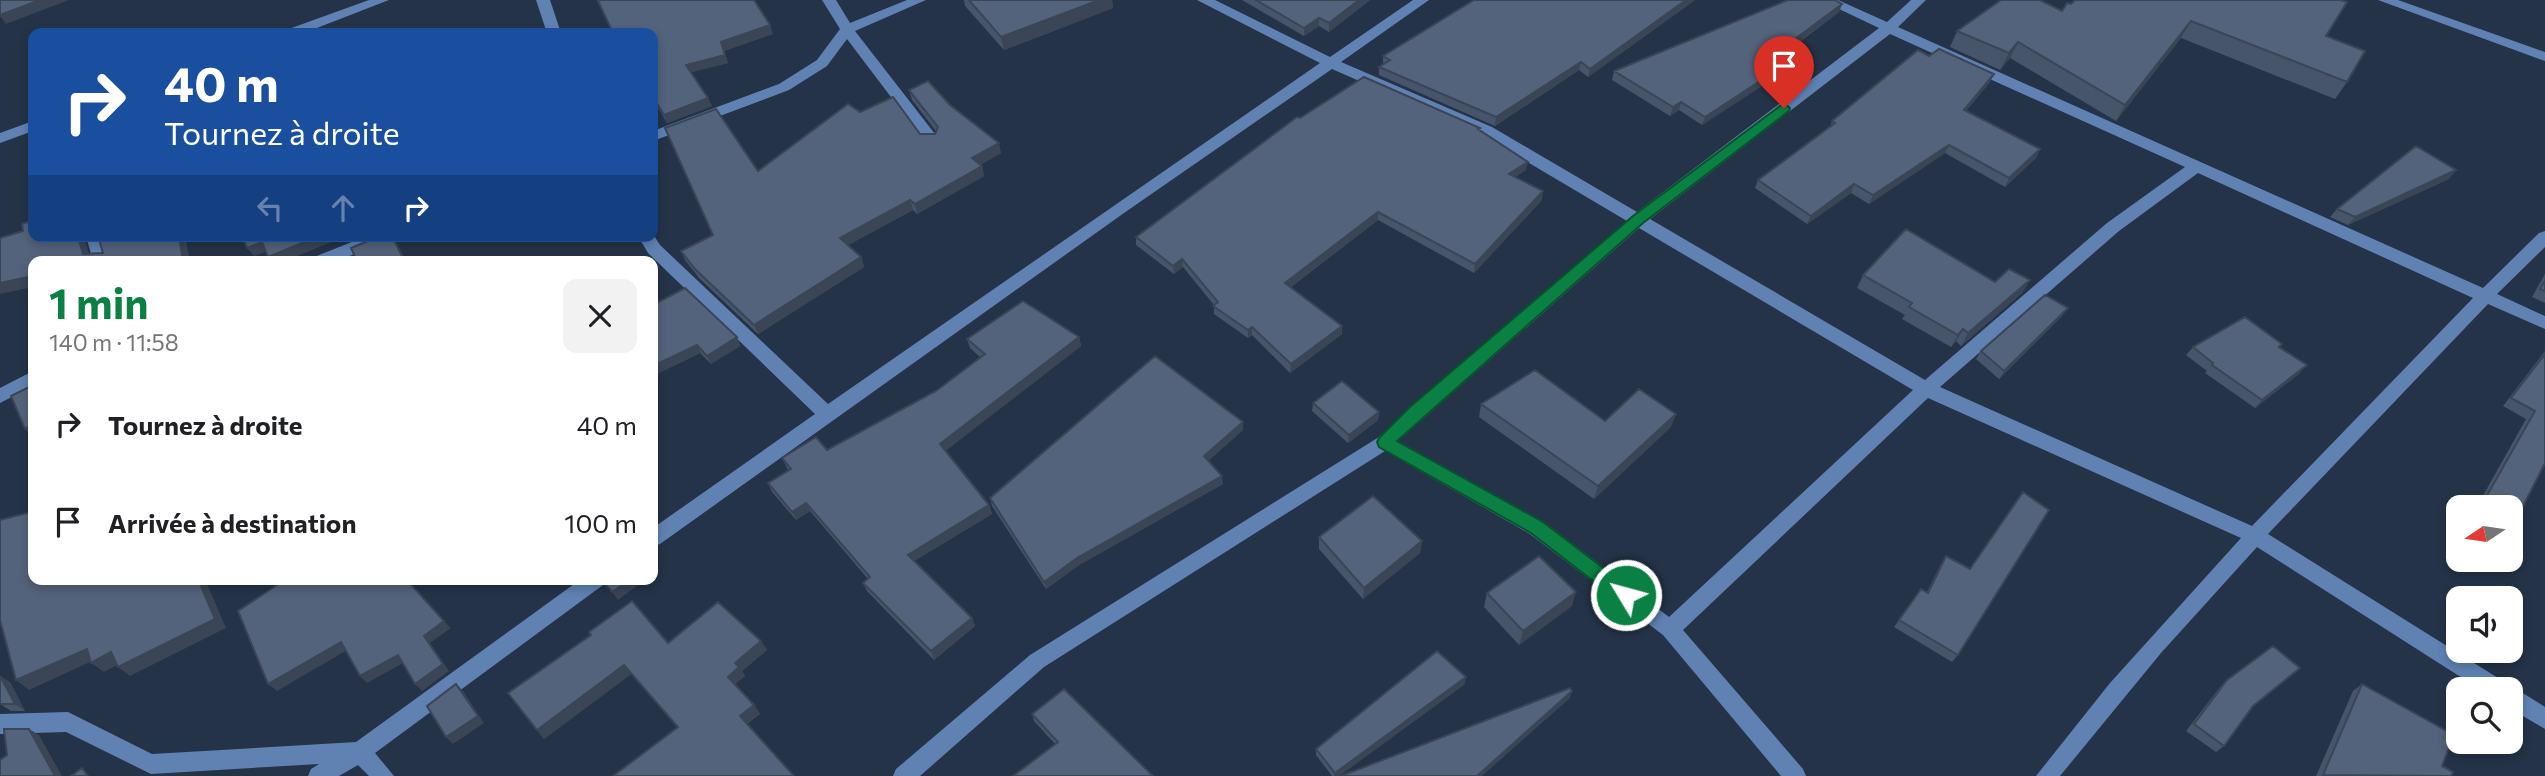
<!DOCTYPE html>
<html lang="fr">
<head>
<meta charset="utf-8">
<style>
  body { margin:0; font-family:Commissioner,sans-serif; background:#f2f2f2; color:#202124; height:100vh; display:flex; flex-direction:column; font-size:26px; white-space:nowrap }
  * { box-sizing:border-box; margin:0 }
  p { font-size:23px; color:#757577 }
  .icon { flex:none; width:38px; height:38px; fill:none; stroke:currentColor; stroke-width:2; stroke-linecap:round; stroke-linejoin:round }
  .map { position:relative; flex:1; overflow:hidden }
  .sheet { position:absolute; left:28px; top:256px; width:630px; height:329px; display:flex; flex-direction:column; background:#fff; border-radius:14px; box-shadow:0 4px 10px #0003 }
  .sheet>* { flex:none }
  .banner { position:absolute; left:28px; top:28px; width:630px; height:214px; border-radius:14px; box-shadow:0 4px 10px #0003; background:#1a4fa0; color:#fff; overflow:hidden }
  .needle { width:46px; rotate:257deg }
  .tools { position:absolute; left:2446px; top:495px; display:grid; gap:14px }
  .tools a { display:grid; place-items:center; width:77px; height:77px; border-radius:14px; background:#fff; box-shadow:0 4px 10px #0003; font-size:35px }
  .pin { position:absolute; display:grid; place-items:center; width:60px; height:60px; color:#fff; margin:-72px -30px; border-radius:50% 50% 50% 0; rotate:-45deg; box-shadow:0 0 7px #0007 }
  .pin .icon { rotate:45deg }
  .me { position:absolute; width:77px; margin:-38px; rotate:307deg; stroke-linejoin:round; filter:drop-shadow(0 0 5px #0008) }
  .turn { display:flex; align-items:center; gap:24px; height:147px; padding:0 21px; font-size:32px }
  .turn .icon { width:91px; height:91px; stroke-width:2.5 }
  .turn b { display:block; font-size:49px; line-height:60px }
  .lanes { display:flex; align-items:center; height:66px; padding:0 21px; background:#0003; justify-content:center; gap:35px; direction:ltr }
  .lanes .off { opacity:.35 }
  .round { display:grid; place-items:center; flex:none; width:74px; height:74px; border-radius:14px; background:#f2f2f2 }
  .headline { display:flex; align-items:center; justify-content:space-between; height:119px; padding:0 21px }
  h1 { font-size:42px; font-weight:700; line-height:52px; color:#0b8043 }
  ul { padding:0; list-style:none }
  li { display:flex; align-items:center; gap:21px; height:98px; padding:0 21px }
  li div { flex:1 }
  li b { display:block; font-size:26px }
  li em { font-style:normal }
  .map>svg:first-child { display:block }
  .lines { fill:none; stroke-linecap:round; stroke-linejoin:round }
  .minor { fill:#5f82b3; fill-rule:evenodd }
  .wall { fill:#47556a }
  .shaded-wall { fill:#3a4556 }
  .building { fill:#53637b; stroke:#3a4556; stroke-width:2 }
  .route { fill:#0b8043; stroke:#07532c; stroke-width:2 }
</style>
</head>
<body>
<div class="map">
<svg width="2545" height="776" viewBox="0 0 2545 776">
  <rect width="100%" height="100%" fill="#243348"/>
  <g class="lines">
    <path class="minor" d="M369,0h20l-85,33h-20l2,-3z
      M536,0h14l11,33h-14z
      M822,0h14l14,23 57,-23h19l-71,31 80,103 3,4 -3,4h-10l-78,-103 -20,27 -38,24 -136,51v-10l126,-47 38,-24 23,-31z
      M1197,0h18l115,57 83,-57h16l-88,62 151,65 145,85 242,-184 -59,-28h18l49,22 24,-22h15l-28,27 585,261 56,-55 6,-2v16l-48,47 48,22v13l-57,-25 -220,230 238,149 3,6 9,1 27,17v22l-34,-20v-19h-30l-224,-143 -96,106 -101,123h-24l74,-93 131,-145 -313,-140 -245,232 120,139 3,7h-25l-118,-141 -133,-101 -145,-83 -341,216 -124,109h-27l3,-7 134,-114 349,-218 248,-216 -145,-86 -150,-66 -208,144 -464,331 -7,2v-18l162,-114 -167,-161 -10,-17h15v-2l7,11 168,159 492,-341zM1890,34l295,133 -78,56 -182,157 -275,-161zM2198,173l275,125 -221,228 -312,-139 179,-156zM1639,228l274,162 -244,227 -125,-95 -146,-81z
      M2378,0h20l147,52v9z
      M33,121v10l-33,12v-10z
      M86,236h16l7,25h-16z
      M367,236h25l-2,4 -53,21h-25l2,-4z
      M33,371v15l-33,17v-15z
      M581,579h25l-3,6 -228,168 19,23h-25l-11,-11 -19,11h-31l3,-7 8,-5 -168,10 -85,-42 -66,2v-20l68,-2 84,42 204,-12z"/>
  </g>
  <path class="wall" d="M964,0h148l1,8 -109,42 -39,-44z
    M1242,0h128l-41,32 -10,-6 -15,10z
    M1474,0h221l-107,77 -9,-7 -84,56 -116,-51v-8l4,-2v-9z
    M1842,4l-3,8 -55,42 3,12 -8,6 -2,4 -75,49 -23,-15 -9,6 -58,-36 2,-9z
    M2071,4l255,32 21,46 -12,17 -154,-61 -65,83 -106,-63 -10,12 -50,-23 7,-16 105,-20z
    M653,33l120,1 -49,17 4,12 -37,9 21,34 -45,17 -14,-24z
    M1929,56l61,26 -24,29 74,38 -4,9 -31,29 -60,-34 -76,51 -18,-11 -44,31 -52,-36 3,-8 72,-53 2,-6z
    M909,90l41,15 51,48 -21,12 2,1 2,10 -67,38 -4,-4 -65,35 13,12 3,10 -106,67 -59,-56 -14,-18 -4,-9 32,-16 45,-64 162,-37h15l1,-3 -24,-31z
    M1300,118l179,12 47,40 -11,7 27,23 -68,73 -96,-53 -87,67 51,47 -52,39 -38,-38 -4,3 -34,-24v-9l-31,-38 -9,7 -38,-29v-8z
    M2449,179l-101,46 -18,-8 7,-8z
    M2545,274v29l-13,-6z
    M1863,275l132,7 35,-2 -8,13 -61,53 -5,-5 -5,6 -49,-28 3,-4 -48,-27z
    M653,305l84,32 3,9 -29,18z
    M2068,308l-6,8 -63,63 -23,-20 5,-8z
    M1079,337l2,9 -136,105 44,54 3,9 -78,47 58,57 3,8 -41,34 -67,-69 -4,-8 5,-4 -58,-68 -14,9 -24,-28 -4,-9 20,-13 -6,-12 45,-8 109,-59 45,-33 -11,-10 -3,-9z
    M2193,347h87l20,26 -45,35 -50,-35 2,-2 -21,-16z
    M2545,351v112l-30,59 -4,3v-17h-35l50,-89 -23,-13z
    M1313,403l66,9 -1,8 -30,23 -36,-32z
    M1481,404l124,17 66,6 -77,72 -115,-82z
    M1243,422v8l-35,31 15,23 -144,81 -33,24 -54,-83 -2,-8z
    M1319,537l103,4 -2,12 -57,46 -44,-50z
    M1946,556l12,99 -6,7 -58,-35 27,-38 6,3 14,-28z
    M1487,593l85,13 -53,39 -35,-38z
    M761,641l6,9 -25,21 3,5 -10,8 19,21 6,9 -13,10 -70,3 -46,-53 -87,65 -7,-9 131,-87z
    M2227,680l26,27 -29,39 -8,6 -30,-21 34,-44z
    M10,682l15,29h-14l-11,-7z
    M1465,684l-126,92h-7l-16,-21v-6z
    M2362,684l80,82 9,10h-135l37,-85z
    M1032,714l121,62 -98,-32 -21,-23z"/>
  <path class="shaded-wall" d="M40,0h29l-63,24 -6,-8v-1z
    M1099,0h13l1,8 -109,42 -3,-13z
    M1359,0h11l-41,32v-9z
    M1686,0h9l-107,77 2,-8z
    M1842,4l-3,8 -63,47 3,-8z
    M1319,18v8l-15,10v-8z
    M2191,21l-10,17 -65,83 9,-16z
    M770,25l3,9 -49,17 4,12 -39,10 -3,-8 35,-23z
    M2018,42l-8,16 -10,12 9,-17z
    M1790,57l-3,9 -8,6 -2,4 -75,49 3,-8z
    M1581,62l-2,8 -84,56 1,-9z
    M1994,74l-4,8 -30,36 4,-8z
    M708,98l4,8 -45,17 -3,-8z
    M1681,102l-2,8 -9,6 3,-9z
    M999,143l2,10 -26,15 -3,-10z
    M1949,145l-4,8 -76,51 4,-9z
    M2040,149l-4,9 -31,29 4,-9z
    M1528,162l-2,8 -19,12 2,-8z
    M982,166l2,10 -67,38 -2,-10z
    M2456,170l-7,9 -101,46 7,-8z
    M1854,184l-3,9 -44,31 4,-8z
    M1543,191l-1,9 -68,73 1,-9z
    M910,200l3,10 -70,38 -3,-10z
    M1378,212v8l-93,71v-8z
    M78,236h6l7,25 -8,-7z
    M179,236h6l5,25h-7z
    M319,236h27l-61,25h-15l-2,-4z
    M347,236h13l-10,4z
    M392,236h1l13,25h-9z
    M262,242l6,9 -14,5 -7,-8z
    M861,257l3,10 -106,67 -4,-9z
    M1182,259l1,8 -9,7 -1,-8z
    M33,276v11l-33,7v-11z
    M2030,280l-8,13 -61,53 7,-13z
    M2068,308l-6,8 -63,63 5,-8z
    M1342,326v8l-52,39 1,-9z
    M1252,327v8l-4,3v-8z
    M1963,329l-7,12 -5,6 7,-12z
    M737,337l3,9 -29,18 -4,-8z
    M1079,337l2,9 -138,107 -3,-9z
    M697,345l4,8 -48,23v-10z
    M2307,365l-7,8 -45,35 7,-8z
    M1379,412l-1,8 -30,23 1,-8z
    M1676,414l-5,13 -77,72 4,-13z
    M1243,422v8l-39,34v-8z
    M33,425v12l-8,-8z
    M1222,476l1,8 -144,81 -33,24 -2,-7 33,-24z
    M806,503l4,8 -14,9 -4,-8z
    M989,505l3,9 -81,49 -3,-8z
    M1422,541l-2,12 -57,46 1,-11z
    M198,579h7l21,49 -96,48 -12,-9z
    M631,579h15l-28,21 -6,-8z
    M1576,592l-4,14 -53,39 4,-14z
    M972,618l3,8 -41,34 -3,-9z
    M444,621l7,7 -21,15 19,28 -27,20 -7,-7 9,-48z
    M761,641l6,9 -25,21 3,5 -11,9 -6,-8 7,-14z
    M341,642l8,7 -72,42 -9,-7z
    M87,649l12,9 -70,32 -13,-10z
    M111,652l12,10 -19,10 -13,-9z
    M398,655l7,7 -38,21 -7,-7z
    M624,665l7,9 -87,65 -7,-9z
    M0,676l10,6 15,29 -10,-7z
    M1466,677l-1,7 -126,92h-5l1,-3z
    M456,684l7,7 21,32 -31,21 -7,-7z
    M1572,691l-2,7 -88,78h-5z
    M754,705l6,9 -15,11 -5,-9z
    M29,729l10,6 23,41h-7z"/>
  <path class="building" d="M0,0h40l-40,15z
    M602,0h152l16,25 -49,17 4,13 -39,10 22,33 -44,17 -11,-18v-64h-40l-15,-32z
    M969,0h130l-98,37z
    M1256,0h103l-30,23 -10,-5 -15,10z
    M1474,0h212l-96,69 -9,-7 -85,55 -117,-50 11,-7 -7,-4z
    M1788,0h47l7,4 -63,47 11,6 -13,9 3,2 -75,49 -24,-15 -8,5 -59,-36z
    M2001,0h39l22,11 5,-8 4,1 4,-4h265l7,2 -21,34 39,15 -18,31 -156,-61 -66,84 -107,-63 -9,11 -52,-22z
    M1939,49l55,25 -30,36 76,39 -31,29 -60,-33 -76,50 -19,-11 -43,32 -53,-36 77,-57 -3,-2 86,-71 11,6z
    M1364,77l116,51 -2,1 50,33 -19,12 34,17 -68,73 -97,-52 -93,71 57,43 -51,38 -39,-37 -4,3 -35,-24 5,-4 -36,-43 -9,7 -37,-29 161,-120 3,1z
    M928,81l22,24 49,38 -27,15 10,8 -67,38 -5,-4 -70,38 21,19 -107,68 -59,-56 -14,-18 32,-16 -48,-107 51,-19 42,62 90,-67 12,8 33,-15 27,37h15l3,-7 -29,-37z
    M2416,146l40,24 -101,47 -18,-8z
    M33,220v16h45l5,18 20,-1 -5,-17h81l4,25h-150v15l-33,7v-45l23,-7 -1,-7z
    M1906,229l89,53 14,-13 21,11 -62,53 -5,-4 -5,6 -49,-28 3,-4 -49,-28z
    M242,236h77l-51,21 -6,-15 -15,6z
    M380,236h12l11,22 -6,3h-40l-6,-13z
    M2545,281v10l-5,-2z
    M685,288l52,49 -30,19 -10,-11 -44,21v-61z
    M2045,295l23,13 -64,63 -23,-20z
    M1023,301l56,36 -139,107 49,61 -81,50 64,63 -41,33 -68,-68 7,-6 -64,-74 -14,9 -24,-29 23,-14 -9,-11 34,-21 11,13 109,-59 49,-37 -18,-15z
    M2245,317l37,27 -3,3 28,18 -45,35 -50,-35 1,-2 -20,-16z
    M2545,354v109l-30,59 -4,-2v-12h-28l-2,-2 54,-95 -24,-13z
    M1155,356l88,66 -39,34 18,20 -145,82 -33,24 -54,-84z
    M1535,370l70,51 34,-32 37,25 -78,72 -117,-82z
    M1342,381l37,31 -30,23 -36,-32z
    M33,385v40l-8,4 -14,-33z
    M2023,492l26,18 -91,145 -59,-35 22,-31 7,4 18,-37 24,13z
    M1373,496l49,45 -58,47 -45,-51z
    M33,503v76h165l17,40 -97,48 -7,-15 -20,11 -4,-14 -71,31 -16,-60v-100l31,-8z
    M1539,556l37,36 -53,39 -36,-38z
    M286,579h120l38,42 -20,15 19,28 -28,20 -17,-29 -38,21 -19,-34 -73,42 -30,-73z
    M601,579h30l-19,13z
    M632,601l36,42 50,-41 43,39 -26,22 4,4 -11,10 26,28 -14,11 54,60h-181l65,-49 -54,-62 -87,65 -29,-37 83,-58 -2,-3z
    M2273,646l27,22 -47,38 -29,40 -30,-22 33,-44z
    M1437,651l29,26 -131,96 -19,-24z
    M0,676l15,28h-15z
    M456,684l22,32 -32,21 -19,-31z
    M2362,684l92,51 -12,31 11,6 -2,4 -128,-1z
    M1570,688l2,3 -95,85h-136z
    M1064,689l89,87h-140l45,-34 -26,-28z
    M4,729h25l26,47h-55v-16l7,-5z
    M82,768l6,8h-17z"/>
  <path class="route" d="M1784,103l6,5 -1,3 -146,112 -246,218 146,81 89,68 3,5 -3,6 -6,2 -7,-2 -88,-68 -152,-86 -2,-5 2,-4 31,-31 223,-191z"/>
</svg>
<div class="tools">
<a><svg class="needle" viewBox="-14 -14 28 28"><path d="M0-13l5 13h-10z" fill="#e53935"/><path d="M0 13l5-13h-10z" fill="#757577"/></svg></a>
<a><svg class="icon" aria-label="sound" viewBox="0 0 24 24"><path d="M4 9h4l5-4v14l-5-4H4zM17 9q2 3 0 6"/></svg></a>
<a><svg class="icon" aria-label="search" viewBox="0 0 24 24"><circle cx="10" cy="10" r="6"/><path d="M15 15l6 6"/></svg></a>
</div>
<div class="pin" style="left:1784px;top:108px;background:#d93025"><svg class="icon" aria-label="arrive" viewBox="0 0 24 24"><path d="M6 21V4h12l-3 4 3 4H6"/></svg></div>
<svg class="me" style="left:1626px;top:595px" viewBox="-20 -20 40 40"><circle r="17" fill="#0b8043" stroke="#fff" stroke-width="3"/><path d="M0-11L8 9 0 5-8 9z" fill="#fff"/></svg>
<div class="banner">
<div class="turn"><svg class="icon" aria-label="right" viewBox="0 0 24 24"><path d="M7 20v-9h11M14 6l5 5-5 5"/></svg><div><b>40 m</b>Tournez à droite</div></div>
<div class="lanes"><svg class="icon off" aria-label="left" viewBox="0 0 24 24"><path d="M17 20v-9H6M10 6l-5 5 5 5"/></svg><svg class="icon off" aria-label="ahead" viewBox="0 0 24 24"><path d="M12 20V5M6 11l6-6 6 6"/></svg><svg class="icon" aria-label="right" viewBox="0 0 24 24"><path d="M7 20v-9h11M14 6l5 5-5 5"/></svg></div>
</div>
<section class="sheet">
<div class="headline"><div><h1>1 min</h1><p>140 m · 11:58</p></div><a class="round"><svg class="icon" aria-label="close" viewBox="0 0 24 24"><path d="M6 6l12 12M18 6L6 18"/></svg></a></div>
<ul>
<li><svg class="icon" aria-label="right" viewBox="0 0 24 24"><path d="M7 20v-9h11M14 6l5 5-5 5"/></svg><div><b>Tournez à droite</b></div><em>40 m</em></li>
<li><svg class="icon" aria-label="arrive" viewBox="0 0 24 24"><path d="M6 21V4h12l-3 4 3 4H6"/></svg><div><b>Arrivée à destination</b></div><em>100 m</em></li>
</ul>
</section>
</div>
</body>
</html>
